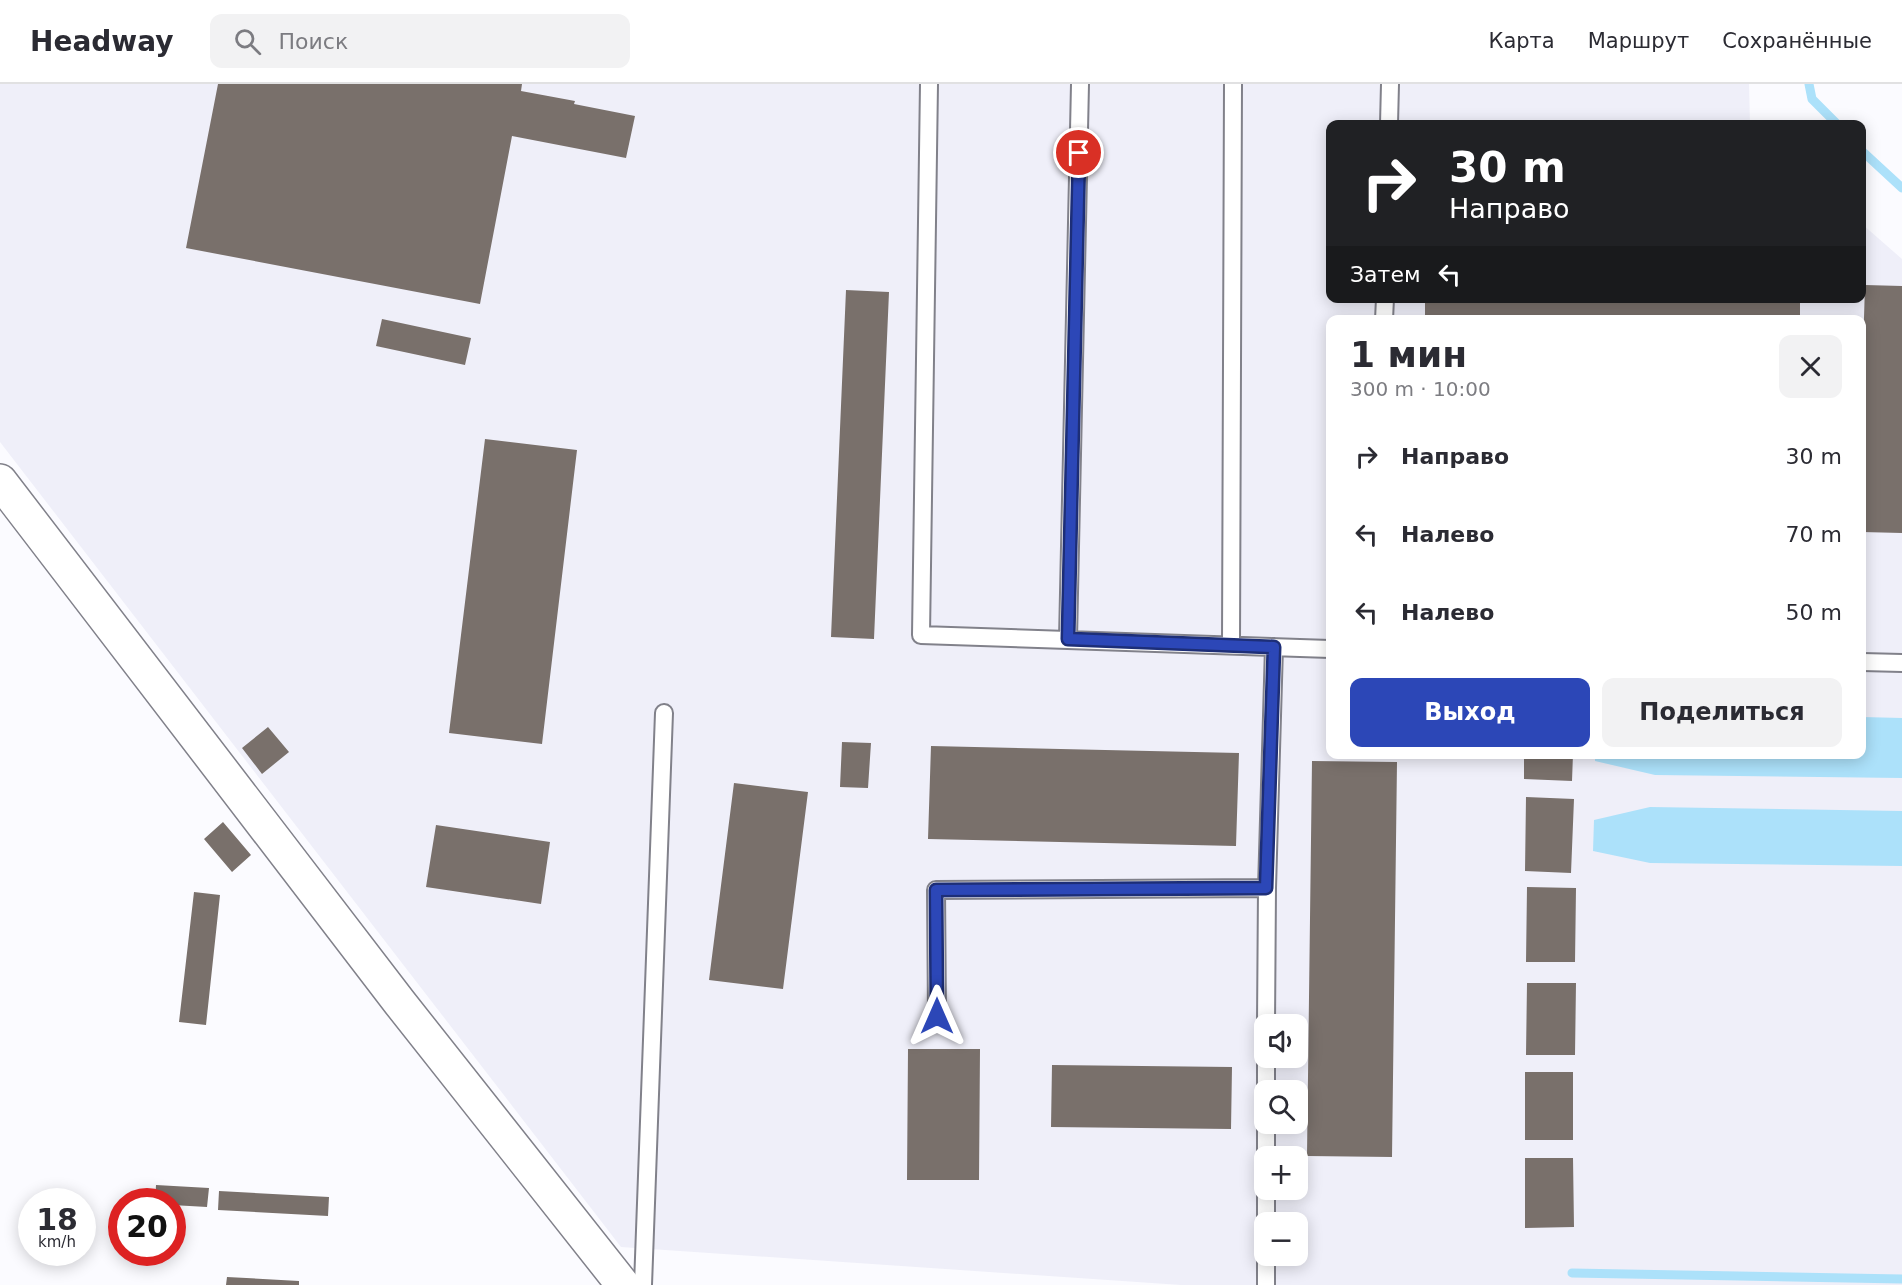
<!DOCTYPE html>
<html lang="ru">
<head>
<meta charset="utf-8">
<style>
  body { margin:0; font-family:"DejaVu Sans",sans-serif; background:#f2f2f3; color:#2b2b33; height:100vh; display:flex; flex-direction:column; font-size:22px; white-space:nowrap }
  * { box-sizing:border-box; margin:0 }
  p { font-size:20px; color:#7c7c81 }
  .icon { flex:none; width:33px; height:33px; fill:none; stroke:currentColor; stroke-width:2; stroke-linecap:round; stroke-linejoin:round }
  .map { position:relative; flex:1; overflow:hidden }
  .drawer { position:absolute; left:1326px; top:231px; width:540px; height:444px; display:flex; flex-direction:column; background:#fff; border-radius:12px; box-shadow:0 3px 15px #0003 }
  .drawer>* { flex:none }
  .banner { position:absolute; left:1326px; top:36px; width:540px; height:183px; border-radius:12px; box-shadow:0 3px 15px #0003; background:#202124; color:#fff; overflow:hidden }
  .fabs { position:absolute; left:1254px; top:930px; display:grid; gap:12px }
  .fabs a { display:grid; place-items:center; width:54px; height:54px; border-radius:12px; background:#fff; box-shadow:0 3px 15px #0003; font-size:30px }
  .speed { position:absolute; left:18px; top:1104px; display:flex; gap:12px; font-size:30px; font-weight:700; text-align:center }
  .speed>* { display:grid; place-content:center; width:78px; height:78px; border-radius:50%; background:#fff; box-shadow:0 3px 15px #0003; line-height:1 }
  .speed small { font-size:15px; font-weight:400 }
  .speed .limit { border:9px solid #d22; background:#fff; color:#111 }
  .pin { position:absolute; display:grid; place-items:center; width:51px; height:51px; color:#fff; margin:-26px; border:3px solid #fff; border-radius:50%; box-shadow:0 2px 6px #0007 }
  .me { position:absolute; width:66px; margin:-33px; rotate:0deg; stroke-linejoin:round; filter:drop-shadow(0 0 4px #0008) }
  .turn { display:flex; align-items:center; gap:21px; height:126px; padding:0 24px; font-size:27px }
  .turn .icon { width:78px; height:78px; stroke-width:2.5 }
  .turn b { display:block; font-size:42px; line-height:51px }
  .then { display:flex; align-items:center; height:57px; padding:0 24px; background:#0003; gap:12px; font-size:22px }
  .round { display:grid; place-items:center; flex:none; width:63px; height:63px; border-radius:12px; background:#f2f2f3 }
  .head { display:flex; align-items:center; justify-content:space-between; height:102px; padding:0 24px }
  h1 { font-size:36px; font-weight:800; line-height:45px }
  .cta { display:flex; gap:12px; margin-top:auto; padding:12px 24px }
  .cta a { flex:1; height:69px; border-radius:12px; background:#2c47b7; color:#fff; font-size:24px; font-weight:800; line-height:69px; text-align:center }
  .cta a+a { background:#f2f2f3; color:#2b2b33 }
  ul { padding:0; list-style:none }
  li { display:flex; align-items:center; gap:18px; height:78px; padding:0 24px }
  li div { flex:1 }
  li b { display:block; font-size:22px }
  li em { font-style:normal }
  header { display:flex; align-items:center; gap:36px; box-sizing:border-box; height:84px; padding:0 30px; background:#fff; border-bottom:2px solid #e1e1e2 }
  header strong { font-size:28px }
  nav { display:flex; gap:33px; margin-inline-start:auto; font-size:21px }
  .search { width:420px; height:54px; background:#f2f2f3; display:flex; align-items:center; gap:15px; box-sizing:border-box; padding:0 21px; border-radius:12px; color:#7c7c81; font-size:22px }
  .map>svg:first-child { display:block }
  .built { fill:#efeff9; fill-rule:evenodd }
  .water { fill:#ace1fa }
  .lines { fill:none; stroke-linecap:round; stroke-linejoin:round }
  .stream { stroke:#ace1fa; stroke-width:9 }
  .building { fill:#79706b }
  .lane-casing { stroke:#81818a; stroke-width:20 }
  .street-casing { stroke:#81818a; stroke-width:36 }
  .lane { stroke:#fff; stroke-width:16 }
  .street { stroke:#fff; stroke-width:33 }
  .route-casing { stroke:#1d2e77; stroke-width:15 }
  .route { stroke:#2c47b7; stroke-width:10 }
</style>
</head>
<body>
<header>
<strong>Headway</strong>
<div class="search"><svg class="icon" aria-label="search" viewBox="0 0 24 24"><circle cx="10" cy="10" r="6"/><path d="M15 15l6 6"/></svg>Поиск</div>
<nav><a>Карта</a><a>Маршрут</a><a>Сохранённые</a></nav>
</header>
<div class="map">
<svg width="1902" height="1201" viewBox="0 0 1902 1201">
  <rect width="100%" height="100%" fill="#fbfbff"/>
  <path class="built" d="M0,0h1749l1,40h-420v174h532v-74l40,35v1026h-721l-560,-38 -621,-805zM1330,236h532v434h-532zM1264,940h34v34h-34zM1264,1006h34v34h-34zM1264,1072h34v34h-34zM1264,1138h34v34h-34z"/>
  <path class="water" d="M1862,633l40,1v60l-247,-3 -60,-14v-7h267z
    M1650,723l252,4v55l-252,-3 -57,-12 1,-31z"/>
  <g class="lines">
    <path class="stream" d="M1809,0l3,15 25,25
      M1862,67l40,37
      M1572,1189l330,6"/>
  </g>
  <path class="building" d="M218,0h304l-1,7 54,10 -1,3 61,12 -9,42 -114,-22 -32,168 -294,-56z
    M1865,201l37,1v247l-40,-1v-149z
    M846,206l43,2 -15,347 -43,-2z
    M1425,214h375v22h-375z
    M382,235l89,19 -6,27 -89,-19z
    M485,355l92,11 -35,294 -93,-11z
    M268,643l21,25 -27,22 -20,-26z
    M842,658l29,1 -3,45 -28,-1z
    M931,662l308,7 -3,93 -308,-7z
    M1524,670h49l-1,27 -48,-2z
    M1312,677l85,1 -5,395 -85,-1z
    M734,699l74,9 -25,197 -74,-9z
    M1526,713l48,2 -3,74 -46,-2z
    M223,738l28,33 -19,17 -28,-33z
    M436,741l114,17 -9,62 -115,-17z
    M1527,803l49,1 -1,74h-49z
    M194,808l26,3 -14,130 -27,-3z
    M1527,899h49l-1,72h-49z
    M908,965h72l-1,131h-72z
    M1052,981l180,2 -1,62 -180,-2z
    M1525,988h48v68h-48z
    M1525,1074h48l1,69 -49,1z
    M156,1101l53,3 -2,19 -35,-2v-3h-17z
    M219,1107l110,6 -1,19 -110,-6z
    M227,1193l72,4v4h-73z"/>
  <g class="lines">
    <g class="lane-casing">
      <path id="lane" d="M929,0l-8,551 409,14
        M1389,40l1,-40
        M1384,236l1,-22
        M1068,555l12,-555
        M1231,561l2,-561
        M1862,578l40,1
        M937,932l-1,-126 331,-2
        M1266,940l1,-136 7,-241
        M1266,1006v-32
        M1266,1072v-32
        M1266,1138v-32
        M643,1201l21,-572
        M1266,1201v-29"/>
    </g>
    <g class="street-casing">
      <path id="street" d="M0,397l400,522 223,282"/>
    </g>
    <use href="#lane" class="lane"/>
    <use href="#street" class="street"/>
  </g>
  <g class="lines">
    <g class="route-casing">
      <path id="route" d="M937,932l-1,-126 330,-2 8,-241 -206,-8 11,-486"/>
    </g>
    <use href="#route" class="route"/>
  </g>
</svg>
<div class="fabs">
<a><svg class="icon" aria-label="sound" viewBox="0 0 24 24"><path d="M4 9h4l5-4v14l-5-4H4zM17 9q2 3 0 6"/></svg></a>
<a><svg class="icon" aria-label="search" viewBox="0 0 24 24"><circle cx="10" cy="10" r="6"/><path d="M15 15l6 6"/></svg></a>
<a>+</a>
<a>−</a>
</div>
<div class="speed"><div>18<small>km/h</small></div><div class="limit">20</div></div>
<div class="pin" style="left:1079px;top:69px;background:#d93025"><svg class="icon" aria-label="arrive" viewBox="0 0 24 24"><path d="M6 21V4h12l-3 4 3 4H6"/></svg></div>
<svg class="me" style="left:937px;top:932px" viewBox="-20 -20 40 40"><path d="M0-17L14 15 0 8-14 15z" fill="#2c47b7" stroke="#fff" stroke-width="4"/></svg>
<div class="banner">
<div class="turn"><svg class="icon" aria-label="right" viewBox="0 0 24 24"><path d="M7 20v-9h11M14 6l5 5-5 5"/></svg><div><b>30 m</b>Направо</div></div>
<div class="then">Затем<svg class="icon" aria-label="left" viewBox="0 0 24 24"><path d="M17 20v-9H6M10 6l-5 5 5 5"/></svg></div>
</div>
<section class="drawer">
<div class="head"><div><h1>1 мин</h1><p>300 m · 10:00</p></div><a class="round"><svg class="icon" aria-label="close" viewBox="0 0 24 24"><path d="M6 6l12 12M18 6L6 18"/></svg></a></div>
<ul>
<li><svg class="icon" aria-label="right" viewBox="0 0 24 24"><path d="M7 20v-9h11M14 6l5 5-5 5"/></svg><div><b>Направо</b></div><em>30 m</em></li>
<li><svg class="icon" aria-label="left" viewBox="0 0 24 24"><path d="M17 20v-9H6M10 6l-5 5 5 5"/></svg><div><b>Налево</b></div><em>70 m</em></li>
<li><svg class="icon" aria-label="left" viewBox="0 0 24 24"><path d="M17 20v-9H6M10 6l-5 5 5 5"/></svg><div><b>Налево</b></div><em>50 m</em></li>
</ul>
<div class="cta"><a>Выход</a><a>Поделиться</a></div>
</section>
</div>
</body>
</html>
